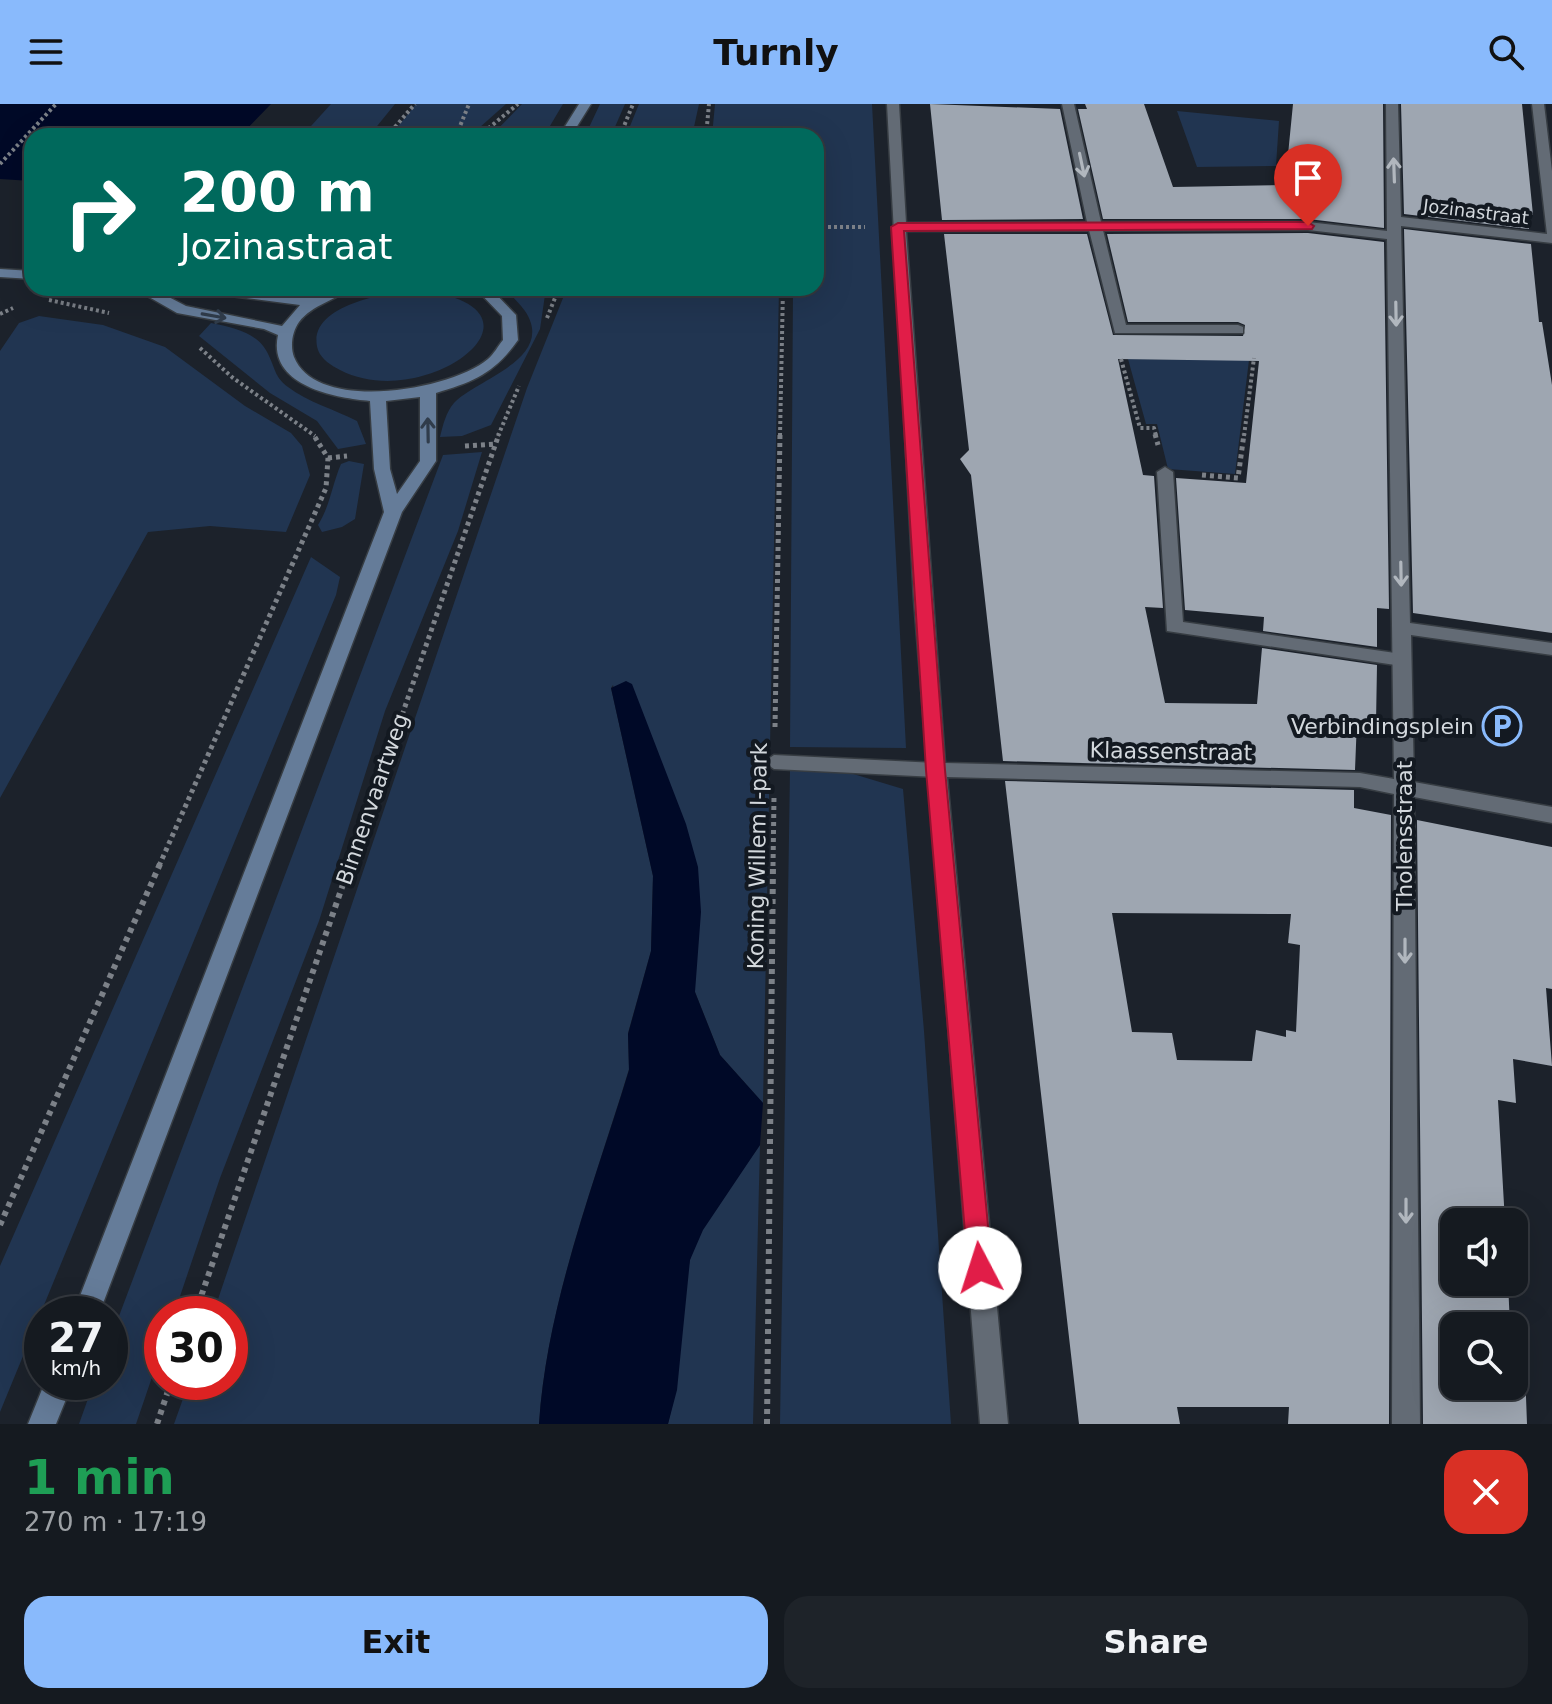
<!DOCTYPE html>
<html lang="en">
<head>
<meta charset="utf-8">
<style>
  body { margin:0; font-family:"DejaVu Sans",sans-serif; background:#1e2329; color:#f1f3f6; height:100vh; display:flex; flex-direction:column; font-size:30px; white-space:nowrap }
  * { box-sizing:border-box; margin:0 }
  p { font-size:26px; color:#9da1a5 }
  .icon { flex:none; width:44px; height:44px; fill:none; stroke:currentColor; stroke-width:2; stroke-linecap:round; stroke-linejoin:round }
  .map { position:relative; height:1320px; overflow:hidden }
  .drawer { display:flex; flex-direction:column; background:#151a20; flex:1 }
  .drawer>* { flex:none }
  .guide { position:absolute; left:24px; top:24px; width:800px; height:168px; border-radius:24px; box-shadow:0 8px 32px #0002,0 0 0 2px #34383e; background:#00695c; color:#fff; overflow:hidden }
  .tools { position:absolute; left:1440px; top:1104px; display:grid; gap:16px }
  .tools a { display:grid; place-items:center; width:88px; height:88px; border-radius:16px; background:#151a20; box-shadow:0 8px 32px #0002,0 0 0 2px #34383e; font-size:40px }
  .speed { position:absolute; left:24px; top:1192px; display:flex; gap:16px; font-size:40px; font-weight:700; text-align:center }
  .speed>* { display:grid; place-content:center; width:104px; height:104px; border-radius:50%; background:#151a20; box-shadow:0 8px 32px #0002,0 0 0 2px #34383e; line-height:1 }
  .speed small { font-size:20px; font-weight:400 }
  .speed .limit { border:12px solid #d22; background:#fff; color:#111 }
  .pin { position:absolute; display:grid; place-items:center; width:68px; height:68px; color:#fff; margin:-82px -34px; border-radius:50% 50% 50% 0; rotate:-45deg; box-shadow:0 0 8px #0007 }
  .pin .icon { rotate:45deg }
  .me { position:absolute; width:88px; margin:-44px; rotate:355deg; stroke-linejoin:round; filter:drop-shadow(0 0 6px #0008) }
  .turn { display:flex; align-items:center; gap:28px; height:168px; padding:0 24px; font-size:36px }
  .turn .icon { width:104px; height:104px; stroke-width:2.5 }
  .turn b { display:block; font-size:56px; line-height:68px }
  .round { display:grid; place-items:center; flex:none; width:84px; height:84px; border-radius:24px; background:#1e2329 }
  .summary { display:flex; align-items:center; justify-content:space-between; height:136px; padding:0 24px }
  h1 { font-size:48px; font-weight:700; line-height:60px; color:#1e9e55 }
  .action { display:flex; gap:16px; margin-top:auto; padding:16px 24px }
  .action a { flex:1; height:92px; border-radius:24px; background:#89bafc; color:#111; font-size:32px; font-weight:700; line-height:92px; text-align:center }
  .action a+a { background:#1e2329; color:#f1f3f6 }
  header { display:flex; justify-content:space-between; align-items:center; height:104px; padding:0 24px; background:#89bafc; color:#111; font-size:36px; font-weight:700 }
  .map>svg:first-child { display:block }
  .green { fill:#213551 }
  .water { fill:#000927 }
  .building { fill:#9ea6b1; fill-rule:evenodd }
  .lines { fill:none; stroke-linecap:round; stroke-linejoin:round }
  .service-casing { stroke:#373d43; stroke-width:3 }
  .pedestrian-casing { stroke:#373d43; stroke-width:3 }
  .minor-casing { stroke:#373d43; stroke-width:3 }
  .secondary-casing { stroke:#373d43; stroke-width:3 }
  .path-far2 { stroke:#7c8188; stroke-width:4; stroke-dasharray:3 3; stroke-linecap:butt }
  .path-far1 { stroke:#7c8188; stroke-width:5; stroke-dasharray:4 4; stroke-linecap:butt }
  .path { stroke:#7c8188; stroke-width:6; stroke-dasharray:5 5; stroke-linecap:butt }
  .service { fill:#636b75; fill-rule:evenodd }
  .pedestrian { fill:#636b75; fill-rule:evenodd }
  .minor { fill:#636b75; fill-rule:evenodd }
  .secondary { fill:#657c99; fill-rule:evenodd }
  .oneway { stroke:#b1b7be }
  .oneway2 { stroke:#303c4b }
  .route { fill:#e11d48; stroke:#92132f; stroke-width:2 }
  .labels { text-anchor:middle; stroke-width:8; stroke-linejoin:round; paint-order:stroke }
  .far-street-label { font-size:18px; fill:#d3d8dd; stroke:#131921 }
  .poi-label { font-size:22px; fill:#d3d8dd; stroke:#131921; text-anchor:end }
  .street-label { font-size:22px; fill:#d3d8dd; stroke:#131921 }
</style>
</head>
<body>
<header><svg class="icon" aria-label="menu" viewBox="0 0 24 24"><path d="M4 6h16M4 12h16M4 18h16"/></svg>Turnly<svg class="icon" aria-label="search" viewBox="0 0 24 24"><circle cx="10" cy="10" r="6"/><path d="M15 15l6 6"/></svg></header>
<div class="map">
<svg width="1552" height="1320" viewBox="0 0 1552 1320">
  <rect width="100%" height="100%" fill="#1c222b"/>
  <path class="green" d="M331,0h64l-26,32h-67z
    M416,0h90l-36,32h-80z
    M522,0h41l-19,32h-53z
    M600,0h25l-14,32h-26z
    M639,0h60l-7,32h-66z
    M715,0h157l34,644 -116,-1 3,-459h23v-152h-104z
    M1177,7l102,10 -3,45 -79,1z
    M511,184h35l-6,41 -49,96 -29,11 -22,1c3,-12 6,-25 14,-34 20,-23 103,-44 71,-92 -5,-7 -11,-12 -16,-19z
    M567,184h212l-16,815 -43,-48 -25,-63 -82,-307 -2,3 42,188 -2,75 -23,82 1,36c-35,116 -82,234 -90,355h-365l15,-42h41v-68h-17l314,-926z
    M417,186c151,17 10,125 -77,80 -8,-4 -19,-11 -22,-20 -14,-45 71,-58 99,-60z
    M39,212l64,9 62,22 80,59 46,27 11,13 8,29 -24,57 -76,-6 -62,6 -148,266v-447l19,-28z
    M211,219c23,5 48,9 58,33 7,15 6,21 19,31 19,15 48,23 69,34l9,23 -28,5 -21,-28 -47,-28 -71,-57z
    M1128,255l121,1 -14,114 -67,-5 -11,-45h-11z
    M482,348l-24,79 -73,180 -66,210 -99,257 -46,136h-12v34l-26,76h-57l15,-42h16v-42l333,-885z
    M349,357l15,3 -9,55 -13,8 -20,5 -4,-7c12,-19 14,-40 23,-61z
    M311,453l29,20 -4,18 -336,817v-146z
    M790,666h50l63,19 21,242 27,393h-171z
    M760,1041l-7,279h-85c15,-55 10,-111 22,-164 10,-41 47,-80 70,-115z"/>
  <path class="water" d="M0,0h271l-31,32h-208v45l-32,-2z
    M626,577l6,3 54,140 12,43 3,45 -6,80 25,63 43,48 -3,42 -57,85 -13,30 -13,130 -9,34h-129c8,-121 55,-239 90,-354l-1,-36 23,-83 2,-75 -42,-188z"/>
  <path class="building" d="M930,0l130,5 23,110 -141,1z
    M1085,0h59l29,83 112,-2 8,-81h90l1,124 -76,-9h-205l-25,-110h9z
    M1401,0h121l11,111h-5l1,14 -125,-15z
    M1404,125l127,15 8,78h3l10,63v248l-139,-20z
    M1308,129l76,9 5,367 -12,-1v39l-114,-16 1,-14 -79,-7 -9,-132 70,5 13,-122 -141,-2 25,116 11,1 9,132 -18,-1 20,96 92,1 5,-56 115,17 -1,58 -19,-3 -2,50 -352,-9 -32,-286 -11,-16 9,-9 -25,-216h143l26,101 130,1 2,-11 -7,-3h-110l-21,-88z
    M1005,677l349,9v18l37,7 -2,609h-101l1,-17h-112l3,17h-101zM1112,809l179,1 -3,29 12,2 -4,87 -10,-2v7l-30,-7 -4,31 -75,-1 -5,-27 -40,-1z
    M1417,716l135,27v142l-6,-1 6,78 -39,-7 3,44 -18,-3 7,122h-51v60h54l2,44h-56v60h60v-45l10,2 3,81h-104z"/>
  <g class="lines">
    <g class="service-casing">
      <path id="service" d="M1095,118l7,4 24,99h112l5,2v6h-128l-27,-107z
        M1165,363l8,5 10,150 219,32 7,1 2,5 -2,5 -7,1 -235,-35 -10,-159z"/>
    </g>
    <g class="pedestrian-casing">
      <path id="pedestrian" d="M774,651l162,8 10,7 -10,7 -162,-8 -10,-7z"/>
    </g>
    <g class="minor-casing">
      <path id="minor" d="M887,0h12l7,119 181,-1 -25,-118h12l27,118h207l79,9 -1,-127h12l3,113 146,17 -15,-130h12l8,67v72l-151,-17 9,397 142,20v12l-141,-20 3,147 138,25v16l-138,-26 6,627h-28l2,-630 -34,-7 -413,-10 61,647h-28l-66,-824zM1308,126l79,9 7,540 -34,-6 -415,-10 -39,-532z"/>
    </g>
    <g class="secondary-casing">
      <path id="secondary" d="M579,0h12l-20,32h-12z
        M0,165l32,2v8l-32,-2z
        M123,184h112l76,9 19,-9h20c-15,13 -37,16 -51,34 -7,10 -9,24 -5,35 23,57 157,33 194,2 6,-5 10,-13 15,-19l-1,-24 -27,-28h15l26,27 2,25c-23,33 -44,42 -82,53v68l-34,51 -303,802h-26l311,-802 -10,-43 -4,-68c-35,-3 -103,-15 -92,-66l-14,-6 -87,-16 -35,-20 -12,-1zM161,189h46l93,12 -18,21 -96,-20zM420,293v64l-23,33 -7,-25 -4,-68z
        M45,1278h28l-17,42h-28z"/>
    </g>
    <path class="path-far2" d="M387,32l28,-32
      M456,32l13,-32
      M479,32l39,-32
      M620,32l13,-32
      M706,32l3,-32
      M0,60l56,-60
      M816,123h49
      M49,196l60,13
      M0,210l13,-6
      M547,214l12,-30
      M200,244l33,30 82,58
      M1121,255l19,69h14l2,8
      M498,332l21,-50
      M780,332l3,-148
      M1244,332l10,-78"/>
    <path class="path-far1" d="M1155,330l3,11
      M465,342l30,-2
      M328,354l19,-2
      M1202,371l36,3 6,-44
      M775,623l5,-293
      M159,762l167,-378 2,-30 -15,-24
      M350,762l149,-432
      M773,762l1,-69"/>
    <path class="path" d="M0,1121l160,-361
      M195,1210l155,-450
      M157,1320l14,-42
      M767,1320l6,-560"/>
    <use href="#service" class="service"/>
    <use href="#pedestrian" class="pedestrian"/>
    <use href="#minor" class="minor"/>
    <use href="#secondary" class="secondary"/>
  </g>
  <defs><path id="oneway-shaft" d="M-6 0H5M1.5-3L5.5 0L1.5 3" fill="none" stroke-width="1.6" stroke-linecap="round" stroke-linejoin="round" transform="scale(2)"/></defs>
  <g class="oneway">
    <use href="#oneway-shaft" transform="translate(1082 61) rotate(78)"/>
    <use href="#oneway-shaft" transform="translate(1394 66) rotate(-92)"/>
    <use href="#oneway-shaft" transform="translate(1396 210) rotate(89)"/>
    <use href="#oneway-shaft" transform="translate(1401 470) rotate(89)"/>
    <use href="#oneway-shaft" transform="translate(1405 847) rotate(90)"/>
    <use href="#oneway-shaft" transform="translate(1406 1107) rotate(90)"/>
  </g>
  <g class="oneway2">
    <use href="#oneway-shaft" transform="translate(214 212) rotate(10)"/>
    <use href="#oneway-shaft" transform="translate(428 326) rotate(-91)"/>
  </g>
  <path class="route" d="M1308,118l6,4 -2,3 -408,2 41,539 47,498 -4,8 -8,3 -8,-3 -4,-8 -42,-498 -35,-543 7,-4z"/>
  <defs>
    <g id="parking-ring" transform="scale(2)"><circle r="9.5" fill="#131921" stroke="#89bafc" stroke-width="1.5"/><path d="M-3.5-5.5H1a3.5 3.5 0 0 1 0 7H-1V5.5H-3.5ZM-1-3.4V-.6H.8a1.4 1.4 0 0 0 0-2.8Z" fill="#89bafc"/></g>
  </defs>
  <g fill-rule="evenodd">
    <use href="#parking-ring" x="1502" y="622"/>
  </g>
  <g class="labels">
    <g class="far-street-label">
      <text transform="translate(1476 108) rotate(7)" y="6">Jozinastraat</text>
    </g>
    <g class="poi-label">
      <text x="1474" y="630">Verbindingsplein</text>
    </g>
    <g class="street-label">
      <text transform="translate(1171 647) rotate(1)" y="8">Klaassenstraat</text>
      <text transform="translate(372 695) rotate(-71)" y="8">Binnenvaartweg</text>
      <text transform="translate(1404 732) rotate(-90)" y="8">Tholensstraat</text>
      <text transform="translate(757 752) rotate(-89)" y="8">Koning Willem I-park</text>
    </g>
  </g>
</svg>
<div class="tools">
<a><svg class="icon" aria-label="sound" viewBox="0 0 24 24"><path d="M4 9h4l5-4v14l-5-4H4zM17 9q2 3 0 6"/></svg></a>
<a><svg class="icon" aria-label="search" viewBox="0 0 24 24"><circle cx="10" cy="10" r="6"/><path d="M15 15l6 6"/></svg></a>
</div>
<div class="speed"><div>27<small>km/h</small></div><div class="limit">30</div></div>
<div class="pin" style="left:1308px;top:122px;background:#d93025"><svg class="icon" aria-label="arrive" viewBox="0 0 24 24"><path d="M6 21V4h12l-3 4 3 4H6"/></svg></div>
<svg class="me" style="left:980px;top:1164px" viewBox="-20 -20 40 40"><circle r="19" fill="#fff"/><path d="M0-13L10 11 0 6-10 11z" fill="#e11d48"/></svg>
<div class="guide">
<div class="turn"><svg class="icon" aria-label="right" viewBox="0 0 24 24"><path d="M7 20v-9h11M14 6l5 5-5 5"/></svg><div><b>200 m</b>Jozinastraat</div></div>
</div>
</div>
<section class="drawer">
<div class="summary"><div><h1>1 min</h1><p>270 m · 17:19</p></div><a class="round" style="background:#d93025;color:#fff"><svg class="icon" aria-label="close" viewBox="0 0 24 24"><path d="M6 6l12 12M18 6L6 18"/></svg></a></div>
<div class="action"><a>Exit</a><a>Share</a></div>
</section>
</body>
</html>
